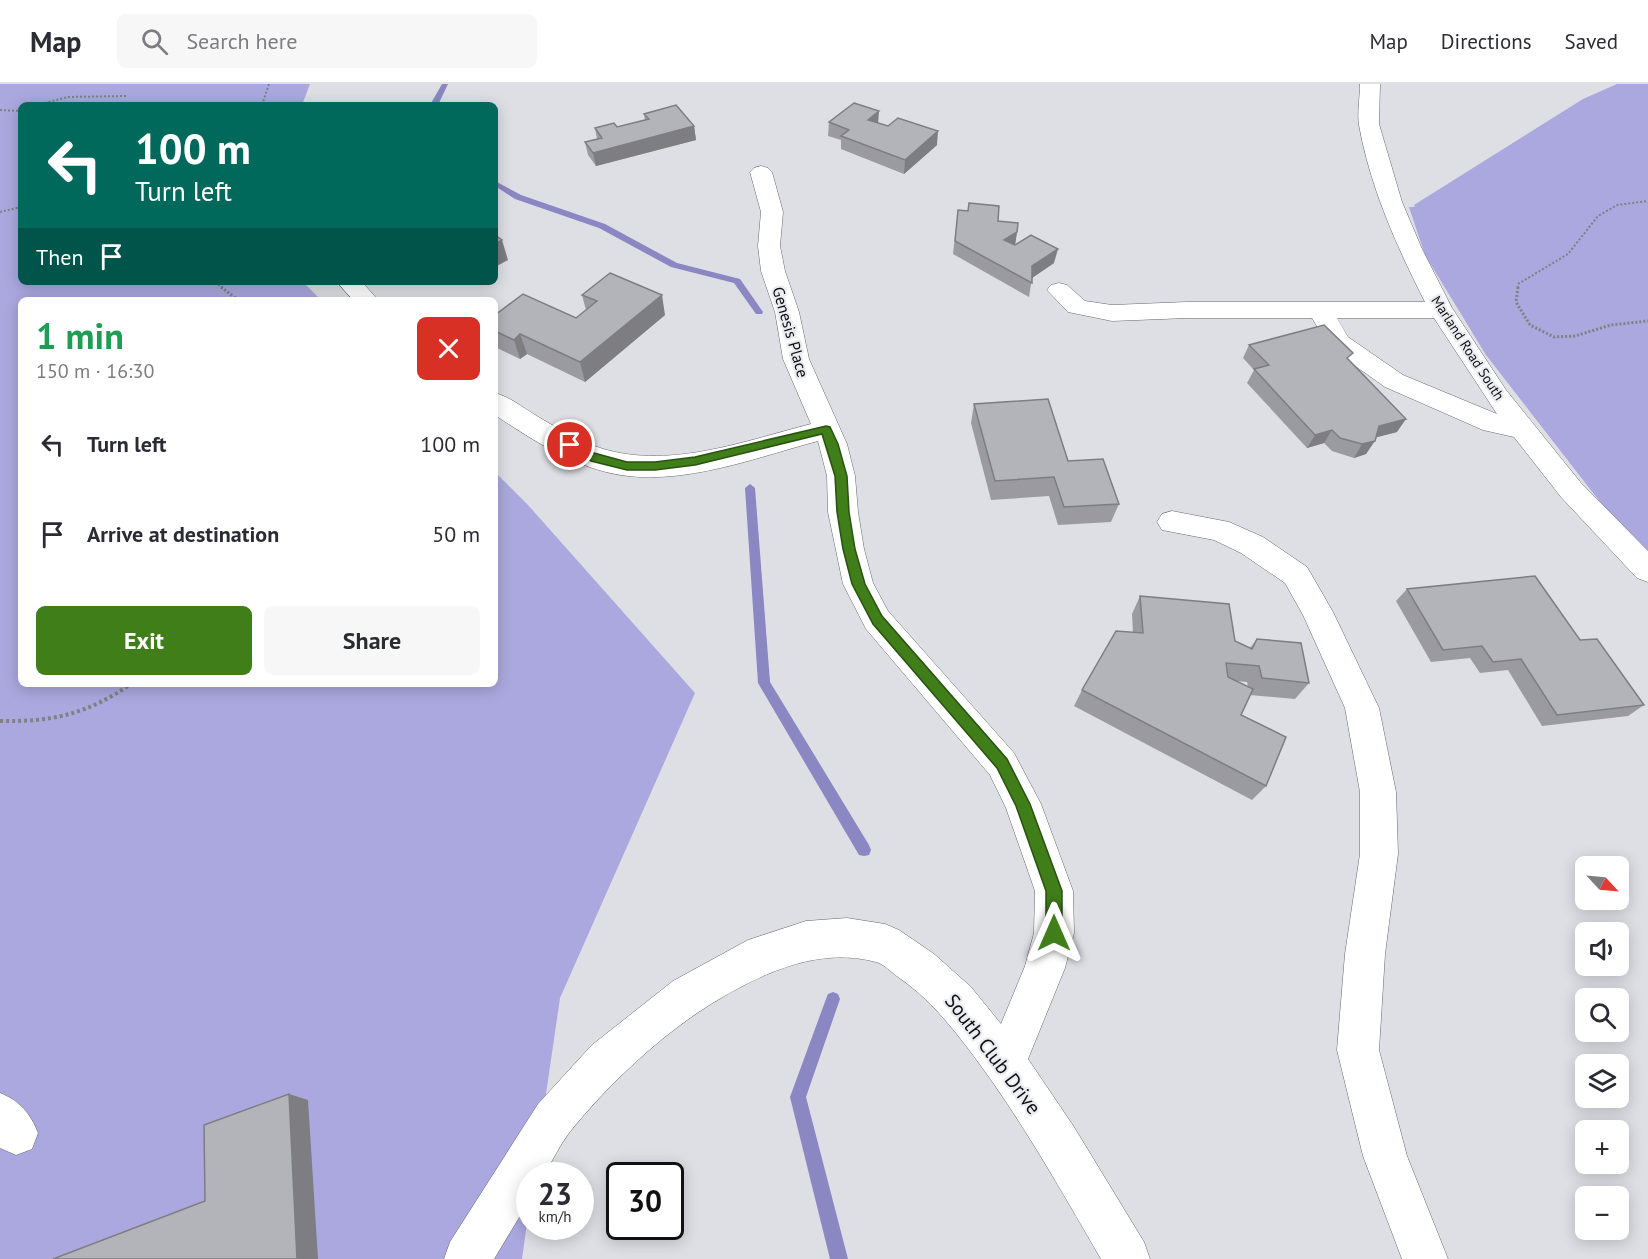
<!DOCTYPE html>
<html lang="en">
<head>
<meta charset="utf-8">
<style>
  body { margin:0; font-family:"PT Sans",sans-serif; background:#f7f7f7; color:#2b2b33; height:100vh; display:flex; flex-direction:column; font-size:22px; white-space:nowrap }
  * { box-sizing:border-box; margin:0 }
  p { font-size:20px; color:#7c7c81 }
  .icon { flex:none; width:33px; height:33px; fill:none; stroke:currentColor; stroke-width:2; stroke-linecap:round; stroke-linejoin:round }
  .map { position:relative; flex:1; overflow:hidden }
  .details { position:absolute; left:18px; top:213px; width:480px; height:390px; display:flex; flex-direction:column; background:#fff; border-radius:9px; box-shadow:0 3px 15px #0003 }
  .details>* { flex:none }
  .guide { position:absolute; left:18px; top:18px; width:480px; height:183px; border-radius:9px; box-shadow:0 3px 15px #0003; background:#00695c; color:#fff; overflow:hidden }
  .needle { width:39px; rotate:116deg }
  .buttons { position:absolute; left:1575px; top:772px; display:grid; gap:12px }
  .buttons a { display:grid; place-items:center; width:54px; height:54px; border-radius:9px; background:#fff; box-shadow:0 3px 15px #0003; font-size:30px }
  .speed { position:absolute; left:516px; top:1078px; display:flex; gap:12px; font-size:30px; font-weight:700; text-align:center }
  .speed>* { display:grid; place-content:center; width:78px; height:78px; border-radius:50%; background:#fff; box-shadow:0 3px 15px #0003; line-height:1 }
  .speed small { font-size:15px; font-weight:400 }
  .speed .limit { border:3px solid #111; border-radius:9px; background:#fff; color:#111 }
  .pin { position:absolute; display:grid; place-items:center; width:51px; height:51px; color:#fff; margin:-26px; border:3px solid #fff; border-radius:50%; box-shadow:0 2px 6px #0007 }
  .me { position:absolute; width:66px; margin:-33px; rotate:0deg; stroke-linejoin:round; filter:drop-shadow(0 0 4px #0008) }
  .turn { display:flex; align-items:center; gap:21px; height:126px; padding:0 18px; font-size:27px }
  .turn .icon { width:78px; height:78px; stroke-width:2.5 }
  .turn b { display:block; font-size:42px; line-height:51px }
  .then { display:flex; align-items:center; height:57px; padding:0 18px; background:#0003; gap:12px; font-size:22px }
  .round { display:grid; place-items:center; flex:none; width:63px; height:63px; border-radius:9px; background:#f7f7f7 }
  .overview { display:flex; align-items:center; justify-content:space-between; height:102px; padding:0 18px }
  h1 { font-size:36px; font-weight:600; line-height:45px; color:#1e9e55 }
  .action { display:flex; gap:12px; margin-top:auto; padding:12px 18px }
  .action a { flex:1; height:69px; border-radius:9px; background:#407e1a; color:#fff; font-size:24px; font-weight:600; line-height:69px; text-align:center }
  .action a+a { background:#f7f7f7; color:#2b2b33 }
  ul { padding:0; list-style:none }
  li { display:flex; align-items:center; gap:18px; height:90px; padding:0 18px }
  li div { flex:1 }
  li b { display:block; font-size:22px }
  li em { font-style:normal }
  header { display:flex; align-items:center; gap:36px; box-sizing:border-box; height:84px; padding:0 30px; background:#fff; border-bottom:2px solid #e1e1e2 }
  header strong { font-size:28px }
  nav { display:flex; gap:33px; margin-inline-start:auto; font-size:21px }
  .search { width:420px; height:54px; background:#f7f7f7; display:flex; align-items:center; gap:15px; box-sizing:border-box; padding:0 21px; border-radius:9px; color:#7c7c81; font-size:22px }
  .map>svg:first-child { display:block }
  .green { fill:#aaa8de }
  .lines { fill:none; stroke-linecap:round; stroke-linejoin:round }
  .stream { fill:#8a87c2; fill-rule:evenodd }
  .minor-casing { stroke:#67676d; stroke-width:1 }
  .path-far2 { stroke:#808085; stroke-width:2; stroke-dasharray:2 2; stroke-linecap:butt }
  .path-far1 { stroke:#808085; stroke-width:3; stroke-dasharray:2 2; stroke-linecap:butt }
  .path { stroke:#808085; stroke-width:4; stroke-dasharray:3 3; stroke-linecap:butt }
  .minor { fill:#fff; fill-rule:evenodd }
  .wall { fill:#9a9aa0; fill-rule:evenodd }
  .shaded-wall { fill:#7d7d82 }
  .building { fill:#b3b3ba; stroke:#7d7d82; stroke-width:1.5 }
  .route { fill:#407e1a; stroke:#2a5211; stroke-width:1.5 }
  .labels { text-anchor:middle; stroke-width:4.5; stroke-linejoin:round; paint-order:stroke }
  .far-street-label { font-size:14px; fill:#0f0f11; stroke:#ebebf2 }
  .street-label { font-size:16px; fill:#0f0f11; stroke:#ebebf2 }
  .near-street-label { font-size:20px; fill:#0f0f11; stroke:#ebebf2 }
</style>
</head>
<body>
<header>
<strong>Map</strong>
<div class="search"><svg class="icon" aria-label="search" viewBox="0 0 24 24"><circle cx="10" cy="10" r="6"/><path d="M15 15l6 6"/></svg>Search here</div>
<nav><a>Map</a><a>Directions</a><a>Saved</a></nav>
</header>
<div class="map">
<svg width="1648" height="1175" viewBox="0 0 1648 1175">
  <rect width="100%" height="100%" fill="#dedee5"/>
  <path class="green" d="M0,0h310l-8,21h-281v177h282l18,18h-300v384h474v-212l33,33 167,188 -135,305 -26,178h-4l-1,33 -7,50h-522z
    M1617,0h31v468l-44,-45 -118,-152 -61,-100 -16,-48h6l-1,-2 169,-106z"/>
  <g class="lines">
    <path class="stream" d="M442,0h6l-10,21h-8z
      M495,97l26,14 84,29 72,39 63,16 23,33 -1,2h-6l-22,-31 -63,-16 -72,-39 -84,-29 -20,-13z
      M750,400l5,4 15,194 99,163 2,5 -2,5 -5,1 -5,-1 -101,-172 -13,-195z
      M833,908l5,2 2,5 -34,98 42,162h-18l-40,-162 36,-98 2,-5z"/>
    <g class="minor-casing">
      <path id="minor" d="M1360,0h20l-1,40 23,78 20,47 30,59 54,82 75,93 67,68v31l-11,-4 -76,-81 -47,-60 -31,-7 -98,-43 -55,-39 -18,-30h-125l-75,3 -44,-9 -21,-22 4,-5 8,-2 8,2 18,16 27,4 75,-3h238c-28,-55 -55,-115 -66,-177 -2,-12 1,-28 1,-41zM1337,234h97l63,96 -94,-39 -55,-38z
        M761,82l7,2 4,4 11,40 -3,34 5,25 14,41 10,47 38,85 8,32 3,36 6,37 9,34 15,28 126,142 27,51 32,87 1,42 -9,35 -37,91 46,68 70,115 6,17h-49c-40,-69 -80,-140 -128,-204 -22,-29 -44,-57 -75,-78 -7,-5 -14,-13 -22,-15 -55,-15 -109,9 -155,36 -54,31 -113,86 -152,135 -10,13 -17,29 -26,43h-13v23l-36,60h-50l6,-17 88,-138 54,-59 81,-64 75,-41 58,-19 41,-3 38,6 14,6 35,24 37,33 30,37 24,-58 9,-33 1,-42 -29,-83 -16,-33 -124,-146 -23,-45 -15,-72 -1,-36 -9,-35c-60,16 -127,42 -190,35 -48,-5 -94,-35 -133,-61v-22c15,4 27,14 40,22 17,10 34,20 52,28 72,31 153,-1 224,-19l-28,-65 -8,-47 -14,-41 -3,-25 3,-34 -11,-40 4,-4z
        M337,198h25l16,18h-25z
        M1172,427l57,11 34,15 44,30 26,45 46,96 17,84 2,62 -13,100 -6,96 28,106 41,103h-46l-39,-103 -26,-106 8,-96 15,-100v-62l-15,-84 -42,-93 -18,-32 -44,-30 -27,-13 -52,-10 -5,-8 5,-8z
        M0,1009c20,8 30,20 38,40l-6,16 -16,6 -16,-7z"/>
    </g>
    <path class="path-far2" d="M37,21l31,-8 59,-1
      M262,21l7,-21
      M0,26l21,1
      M0,128l21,-5
      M215,198l8,6
      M1518,204v-4l50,-30 30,-38 19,-11 31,-4"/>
    <path class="path-far1" d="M221,203l17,13
      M1518,203l-2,15 14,23 24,12 21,-1 36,-11 37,-4"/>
    <path class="path" d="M0,637c53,1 87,-7 131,-37"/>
    <use href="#minor" class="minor"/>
  </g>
  <path class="wall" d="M644,30l50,12 2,14 -100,26 -8,-11 -3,-13 12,-3 -2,-11 22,-1 28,-7z
    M829,38l49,1 59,22 -33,29 -63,-25v-9l-13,-4z
    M958,126l40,11 19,11 -2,13 39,18 -22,15 -3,19 -76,-43z
    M582,211l83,20 -80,67 -58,-28 -7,5 -25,-12v-32l81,3 10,-8z
    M1249,261l100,15 48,72 -21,5 -10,17 -12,4 -22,-7 -8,-8 -17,5 -60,-65 7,-13 -11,-12z
    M974,320l94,57 51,43 -8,18 -53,3 -9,-29 -58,4 -20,-77z
    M1407,505l173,51 64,65 -16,11 -86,10 -34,-56 -28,3 -10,-15 -39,4 -35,-61z
    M1140,512l110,52 7,-9 52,44 -14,16 -45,-4 -9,20 25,71 -14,14 -178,-94 8,-16 51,-57 -1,-19zM1236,597l11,1 1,5z"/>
  <path class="shaded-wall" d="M879,27l-1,13 -10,-4z
    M694,42l2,14 -100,26 -3,-13z
    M938,47l-1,14 -33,29 1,-14z
    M1017,148l-2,13 -11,-5z
    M502,156l6,20 -13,7v-23z
    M1058,165l-4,14 -25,17 3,-14z
    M662,211l3,20 -80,67 -5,-20z
    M520,250l7,20 -7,5 -6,-19z
    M1406,335l-9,13 -27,7 9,-13z
    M1332,346l-8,13 -17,5 8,-13z
    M1375,357l-9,13 -12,4 8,-14z
    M289,1010l19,6 10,159h-21z"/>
  <path class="building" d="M854,19l25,8 -11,9 20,6 10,-8 40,13 -33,29 -64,-24 8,-6 -20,-8z
    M676,21l18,21 -101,27 -8,-11 17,-4 -7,-10 19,-5 3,4 32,-8 -5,-5z
    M969,119l30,3 -1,15 20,2 -1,9 -13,8 11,5 16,-10 27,14 -26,17v17l-77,-42 3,-31 10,1z
    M495,151l7,5 -7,4z
    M610,189l52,22 -82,67 -60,-28 -6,6 -19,-9v-16l28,-21 53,24 21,-17 -15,-6z
    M1324,241l29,28 -6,5 59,61 -27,7 -4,15 -13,3 -22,-6 -8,-8 -17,5 -61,-66 15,-4 -20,-20z
    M1048,315l20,62 35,-2 16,45 -55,3 -10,-30 -59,4 -21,-77z
    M1535,492l45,64 17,-1 47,66 -87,10 -36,-56 -28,3 -11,-16 -39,4 -36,-61z
    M1140,512l89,8 6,37 17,8 5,-10 44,4 8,40 -47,-5 -3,-12 -33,-3 2,14 25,12 -12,26 45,22 -20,49 -184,-96 34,-59 27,2z
    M289,1010l8,165h-244l152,-58 -1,-76z"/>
  <path class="route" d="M826,342l4,1 8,17 9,32 2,36 6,37 10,35 17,32 125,143 23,45 32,87v42l-2,6 -6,2 -6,-2 -2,-6v-42l-30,-85 -19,-38 -124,-144 -21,-40 -9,-35 -6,-37 -2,-36 -13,-42 -127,31 -40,5h-28l-36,-9 -26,-16 5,-4 24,12 33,9h28l40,-5z"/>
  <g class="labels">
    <g class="far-street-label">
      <text transform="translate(1468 264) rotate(57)" y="5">Marland Road South</text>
    </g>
    <g class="street-label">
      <text transform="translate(791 248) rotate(74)" y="6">Genesis Place</text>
    </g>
    <g class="near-street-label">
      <text transform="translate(993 970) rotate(53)" y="7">South Club Drive</text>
    </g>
  </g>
</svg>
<div class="buttons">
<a><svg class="needle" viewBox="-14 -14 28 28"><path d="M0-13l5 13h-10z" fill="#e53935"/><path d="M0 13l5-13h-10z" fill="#7c7c81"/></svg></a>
<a><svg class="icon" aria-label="sound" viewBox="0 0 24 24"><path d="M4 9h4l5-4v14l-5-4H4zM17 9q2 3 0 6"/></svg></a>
<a><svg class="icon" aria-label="search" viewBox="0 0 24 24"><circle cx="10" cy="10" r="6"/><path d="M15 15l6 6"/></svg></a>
<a><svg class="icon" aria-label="layers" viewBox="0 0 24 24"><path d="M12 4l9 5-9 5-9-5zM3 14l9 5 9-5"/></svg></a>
<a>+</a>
<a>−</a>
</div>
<div class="speed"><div>23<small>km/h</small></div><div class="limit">30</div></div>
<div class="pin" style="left:570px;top:361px;background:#d93025"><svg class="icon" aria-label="arrive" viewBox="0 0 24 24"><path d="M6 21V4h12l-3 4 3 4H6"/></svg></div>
<svg class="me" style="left:1054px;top:849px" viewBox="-20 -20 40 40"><path d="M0-17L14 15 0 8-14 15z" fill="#407e1a" stroke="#fff" stroke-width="4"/></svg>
<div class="guide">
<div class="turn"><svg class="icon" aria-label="left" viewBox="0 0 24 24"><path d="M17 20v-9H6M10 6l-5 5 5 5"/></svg><div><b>100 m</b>Turn left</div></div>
<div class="then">Then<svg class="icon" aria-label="arrive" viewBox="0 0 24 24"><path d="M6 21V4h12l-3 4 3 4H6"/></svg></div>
</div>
<section class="details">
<div class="overview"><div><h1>1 min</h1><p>150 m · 16:30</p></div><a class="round" style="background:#d93025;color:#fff"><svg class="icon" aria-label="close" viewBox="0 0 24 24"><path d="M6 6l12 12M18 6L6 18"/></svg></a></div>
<ul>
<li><svg class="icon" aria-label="left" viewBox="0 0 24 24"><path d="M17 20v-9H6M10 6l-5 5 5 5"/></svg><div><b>Turn left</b></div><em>100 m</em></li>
<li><svg class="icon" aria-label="arrive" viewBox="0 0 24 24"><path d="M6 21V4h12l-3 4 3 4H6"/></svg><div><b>Arrive at destination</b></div><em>50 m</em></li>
</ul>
<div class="action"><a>Exit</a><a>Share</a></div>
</section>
</div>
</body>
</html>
